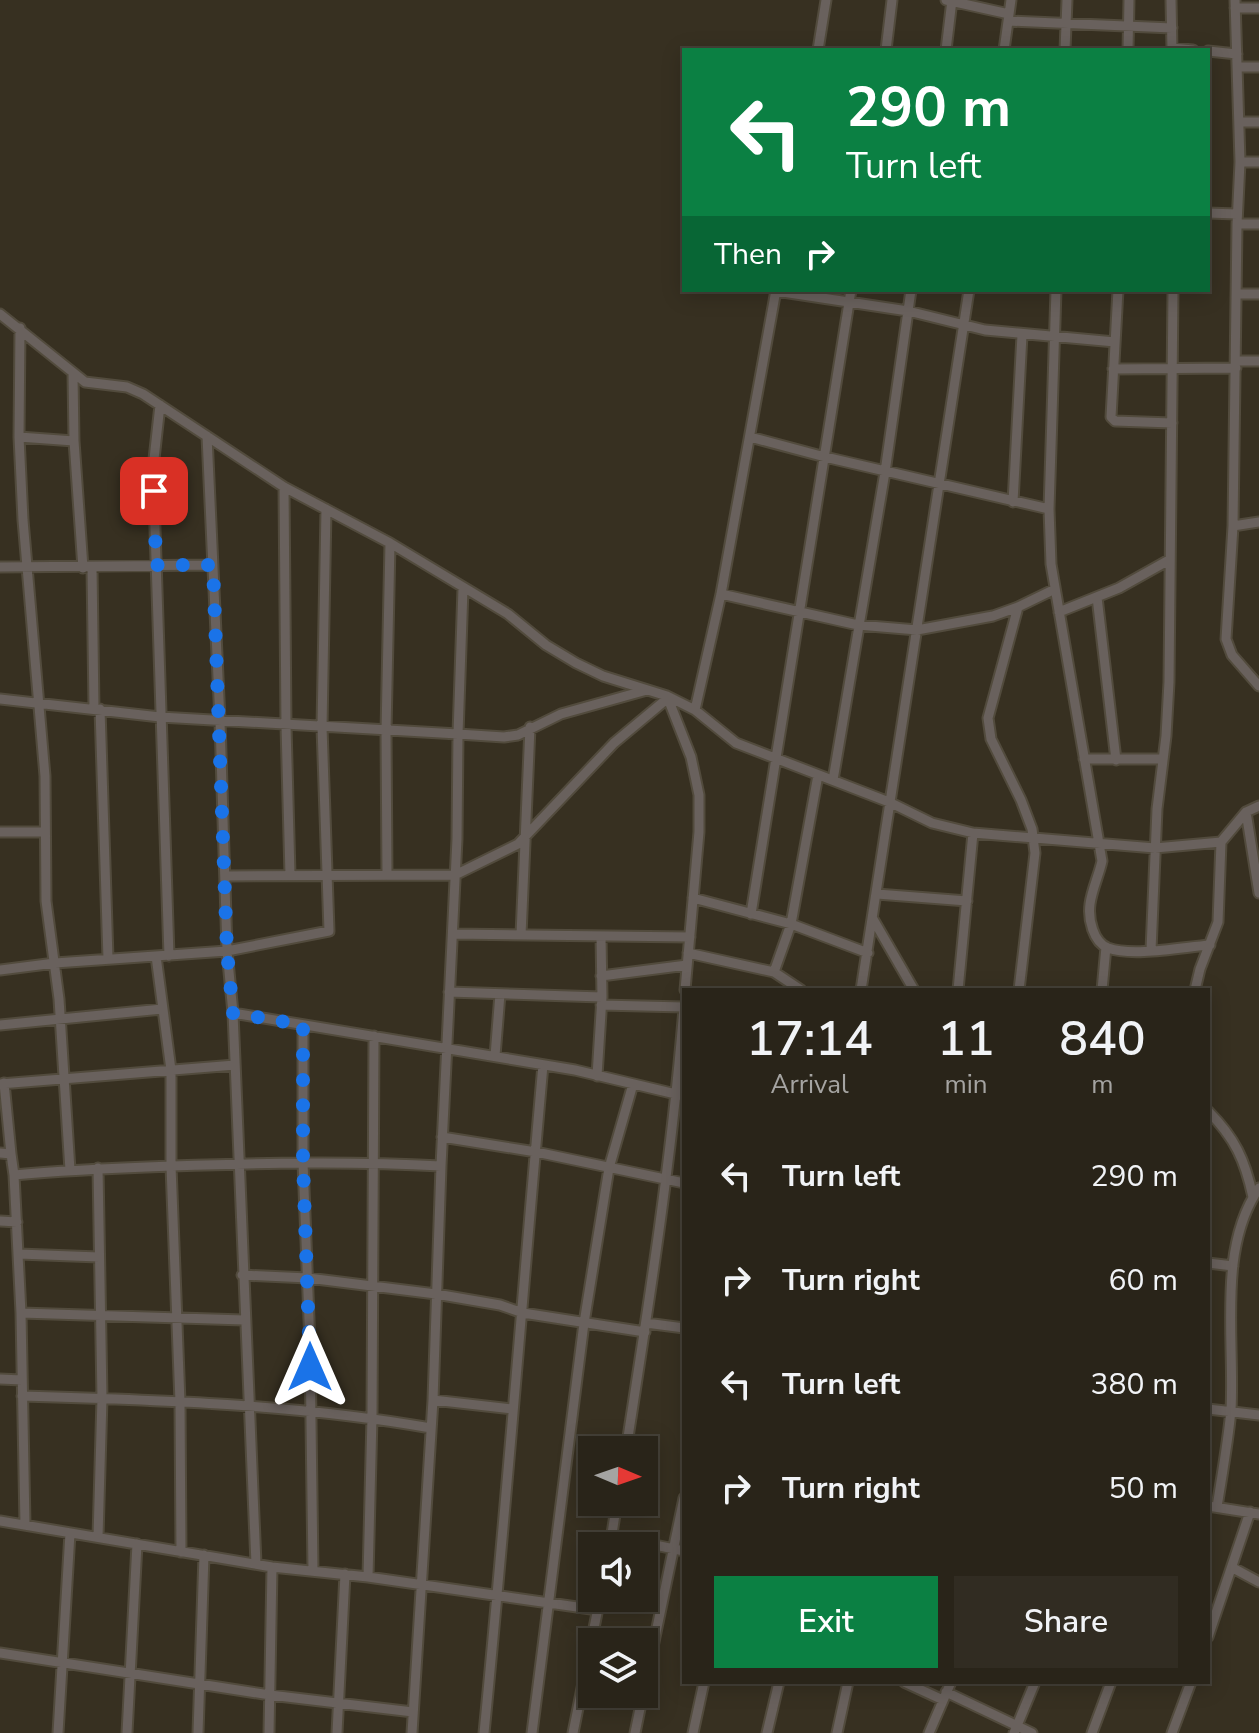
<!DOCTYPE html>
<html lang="en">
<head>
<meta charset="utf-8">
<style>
  body { margin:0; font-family:"Nunito Sans",sans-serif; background:#312c22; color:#f1f3f6; height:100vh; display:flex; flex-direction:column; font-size:30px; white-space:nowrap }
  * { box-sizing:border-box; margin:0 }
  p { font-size:26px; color:#a5a4a2 }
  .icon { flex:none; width:44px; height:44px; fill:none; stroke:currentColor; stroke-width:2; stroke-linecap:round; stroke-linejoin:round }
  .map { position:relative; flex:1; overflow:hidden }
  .sheet { position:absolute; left:682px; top:988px; width:528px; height:696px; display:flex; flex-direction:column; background:#292419; border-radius:0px; box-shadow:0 4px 20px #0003,0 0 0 2px #454138 }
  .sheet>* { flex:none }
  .hud { position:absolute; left:682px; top:48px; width:528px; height:244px; border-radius:0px; box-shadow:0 4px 20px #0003,0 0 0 2px #454138; background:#0b8043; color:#fff; overflow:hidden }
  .needle { width:52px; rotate:92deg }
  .buttons { position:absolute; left:578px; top:1436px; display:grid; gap:16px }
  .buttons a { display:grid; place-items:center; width:80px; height:80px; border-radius:0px; background:#292419; box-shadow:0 4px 20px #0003,0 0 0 2px #454138; font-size:40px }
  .pin { position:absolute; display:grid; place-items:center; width:68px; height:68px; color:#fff; margin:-34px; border-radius:16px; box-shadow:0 4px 12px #0006 }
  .me { position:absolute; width:88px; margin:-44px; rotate:0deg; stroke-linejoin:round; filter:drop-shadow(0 0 6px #0008) }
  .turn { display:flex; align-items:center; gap:28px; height:168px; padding:0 32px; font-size:36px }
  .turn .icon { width:104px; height:104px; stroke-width:2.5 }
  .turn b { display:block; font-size:56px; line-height:68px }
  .then { display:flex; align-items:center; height:76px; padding:0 32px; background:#0003; gap:16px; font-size:30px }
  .eta { display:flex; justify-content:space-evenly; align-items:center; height:136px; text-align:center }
  .eta b { font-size:48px; font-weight:600; line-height:56px }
  .action { display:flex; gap:16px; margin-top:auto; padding:16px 32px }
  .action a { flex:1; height:92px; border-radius:0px; background:#0b8043; color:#fff; font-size:32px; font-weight:600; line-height:92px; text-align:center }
  .action a+a { background:#312c22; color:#f1f3f6 }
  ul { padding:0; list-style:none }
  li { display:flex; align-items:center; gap:24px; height:104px; padding:0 32px }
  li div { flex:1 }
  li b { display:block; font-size:30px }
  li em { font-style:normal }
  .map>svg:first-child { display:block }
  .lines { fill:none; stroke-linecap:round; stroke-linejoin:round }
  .minor-casing { stroke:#524b3d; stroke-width:13 }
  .minor { stroke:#69615d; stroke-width:9 }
  .route { stroke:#1a73e8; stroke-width:14; stroke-dasharray:0 25.2 }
</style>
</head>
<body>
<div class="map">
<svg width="1259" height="1733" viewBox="0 0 1259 1733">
  <rect width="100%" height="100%" fill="#373021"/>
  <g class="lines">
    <g class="minor-casing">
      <path id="minor" d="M946,0l63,14
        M1171,0l1,50
        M1235,0l5,162 -3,62 -4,302 -7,113 6,16 27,31
        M1235,8h24
        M1008,21l164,7
        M1172,48l21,2
        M818,50l8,-50
        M886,50l6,-50
        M946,50l6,-50
        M1004,50l7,-50
        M1065,50l2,-50
        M1128,50l1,-50
        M1208,51l29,3
        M1238,67h21
        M1240,122h19
        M1240,162h19
        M1208,213l29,1
        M1237,224h22
        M1056,290l-7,219 2,55 51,297c-3,14 -10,28 -12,43 -2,15 3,38 18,44 25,9 75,-1 102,-3
        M1118,290l-7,127 4,4 57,2
        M776,291l132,20 77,19 130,12
        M1237,294h22
        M0,314l85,68 42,5 16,7 141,93 106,56 118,71 38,31 30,18 27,13 64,20 28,14 41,33 153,59 43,21 41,10 182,15 66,-6 25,-30 13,-6
        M20,328l-1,109 4,83 22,256 1,125 13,98 11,171
        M1236,361h23
        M1113,369l123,-1
        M73,374l1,67 9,127
        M160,405l-7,63 16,488
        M207,436l13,285 7,230 6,62 23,551
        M19,437l55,4
        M750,437l75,20 224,52
        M284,487l2,239 4,149
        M1013,502l9,-167
        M1233,526l26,-4
        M0,567l213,-2
        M92,568l2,141
        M463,588l-5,146 46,3 14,-2 43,-21 86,-24
        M721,594l137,31 59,5 76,-14 25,-9 37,-18
        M1097,597l19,163
        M1018,607l-30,111 3,21 30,61 11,29 3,24 -16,137
        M1059,612l60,-24 50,-28
        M667,696l24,61 8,38v37l-14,158
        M0,699l160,18 298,17 -1,105 -16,327 -8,234 -21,333
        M100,709l8,249
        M695,710l26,-116 55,-304
        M1084,759h79
        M833,780l52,-308 26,-182
        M1246,812l13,81
        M0,832h45
        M387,875l-1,-144 4,-188
        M225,876l230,-1 63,-31 96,-101 54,-45
        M877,894l90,7
        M693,898l98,26 77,29
        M751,914l100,-624
        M873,919l41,71
        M453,934l237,3
        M521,935l9,-208
        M1151,950l6,-141 9,-73 3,-54 4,-392
        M688,953l86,19 27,18
        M156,956l15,114v96l9,236 1,150
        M0,970l55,-7 172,-12 102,-20 -7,-204 4,-218
        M774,972l17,-48 27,-149
        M601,976l86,-11
        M861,990l108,-700
        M958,990l15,-157
        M1102,990l4,-43
        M1195,990l5,-21 18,-47 3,-80
        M449,992l153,5
        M601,1005l83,2
        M233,1013l342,57 109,26
        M0,1025l162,-16
        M303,1025v137l7,184 3,225
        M495,1056l5,-62
        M597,1076l5,-79 -1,-61
        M4,1083l7,71
        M0,1084l235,-19
        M1208,1111c27,27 37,49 45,86
        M442,1137l94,15 148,31
        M0,1153l11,1 3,21
        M0,1221l17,1
        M19,1254l80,3
        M1208,1263l25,3
        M242,1275l66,3 128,16 64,11 23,8 122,19
        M21,1313l223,7
        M646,1323l38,5
        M0,1379l22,1
        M22,1396c137,4 274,8 409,32
        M433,1400l79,9
        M1208,1409l51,6
        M626,1450c23,-147 46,-294 58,-442
        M1208,1506l51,8
        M1217,1507c5,-32 11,-65 14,-97 4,-71 -14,-161 28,-222
        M0,1521l272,46 96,10 230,33
        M25,1525l-4,-212 -7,-138c53,-5 105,-7 158,-9 90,-3 179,-5 269,0
        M611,1536l73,15
        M98,1537l4,-139 -4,-230
        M610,1546l7,-44
        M1233,1568l26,14
        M368,1577l4,-160 2,-381
        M1208,1637l42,-125
        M0,1653l270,42 143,17
        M904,1682l39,18
        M644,1690l40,-192
        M946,1692l86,41
        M58,1733l12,-200
        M127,1733l10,-189
        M198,1733l6,-178
        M269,1733l3,-166
        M337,1733l8,-159
        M484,1733c22,-223 39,-445 59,-668
        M532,1733l52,-410 25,-155 24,-84
        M573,1733l27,-135
        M635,1733l8,-39
        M693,1733l11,-51
        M767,1733l12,-51
        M837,1733l11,-51
        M929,1733l22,-51
        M1014,1733l21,-51
        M1092,1733l19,-51
        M1172,1733l19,-51"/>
    </g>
    <use href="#minor" class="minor"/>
  </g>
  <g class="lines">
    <path class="route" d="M154,491l2,74h57l14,386 6,62 70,12v137l7,205"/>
  </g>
</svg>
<div class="buttons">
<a><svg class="needle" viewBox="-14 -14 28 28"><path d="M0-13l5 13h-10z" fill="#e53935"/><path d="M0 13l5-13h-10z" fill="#a5a4a2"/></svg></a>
<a><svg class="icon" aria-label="sound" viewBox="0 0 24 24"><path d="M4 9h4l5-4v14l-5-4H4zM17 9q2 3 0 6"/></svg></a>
<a><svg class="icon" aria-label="layers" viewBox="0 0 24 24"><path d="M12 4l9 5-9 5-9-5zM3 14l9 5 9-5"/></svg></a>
</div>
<div class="pin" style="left:154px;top:491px;background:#d93025"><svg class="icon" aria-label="arrive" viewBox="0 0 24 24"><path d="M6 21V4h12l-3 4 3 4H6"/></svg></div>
<svg class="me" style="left:310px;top:1367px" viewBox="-20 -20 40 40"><path d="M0-17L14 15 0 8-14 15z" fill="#1a73e8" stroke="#fff" stroke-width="4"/></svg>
<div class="hud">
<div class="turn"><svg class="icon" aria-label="left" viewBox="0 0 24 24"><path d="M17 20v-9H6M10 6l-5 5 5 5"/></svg><div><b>290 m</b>Turn left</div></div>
<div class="then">Then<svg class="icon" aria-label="right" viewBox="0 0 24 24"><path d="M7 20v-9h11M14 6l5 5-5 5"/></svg></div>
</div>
<section class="sheet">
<div class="eta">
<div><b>17:14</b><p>Arrival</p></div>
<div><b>11</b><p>min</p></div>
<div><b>840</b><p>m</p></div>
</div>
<ul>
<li><svg class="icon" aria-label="left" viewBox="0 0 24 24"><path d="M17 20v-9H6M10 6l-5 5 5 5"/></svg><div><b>Turn left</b></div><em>290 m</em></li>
<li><svg class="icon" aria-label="right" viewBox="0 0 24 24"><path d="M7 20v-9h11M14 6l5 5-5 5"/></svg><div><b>Turn right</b></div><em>60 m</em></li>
<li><svg class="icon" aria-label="left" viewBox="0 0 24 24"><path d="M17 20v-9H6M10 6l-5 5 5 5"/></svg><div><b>Turn left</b></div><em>380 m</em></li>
<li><svg class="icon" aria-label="right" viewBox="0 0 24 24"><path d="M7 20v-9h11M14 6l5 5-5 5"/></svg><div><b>Turn right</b></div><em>50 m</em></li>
</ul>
<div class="action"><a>Exit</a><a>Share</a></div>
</section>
</div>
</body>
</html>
